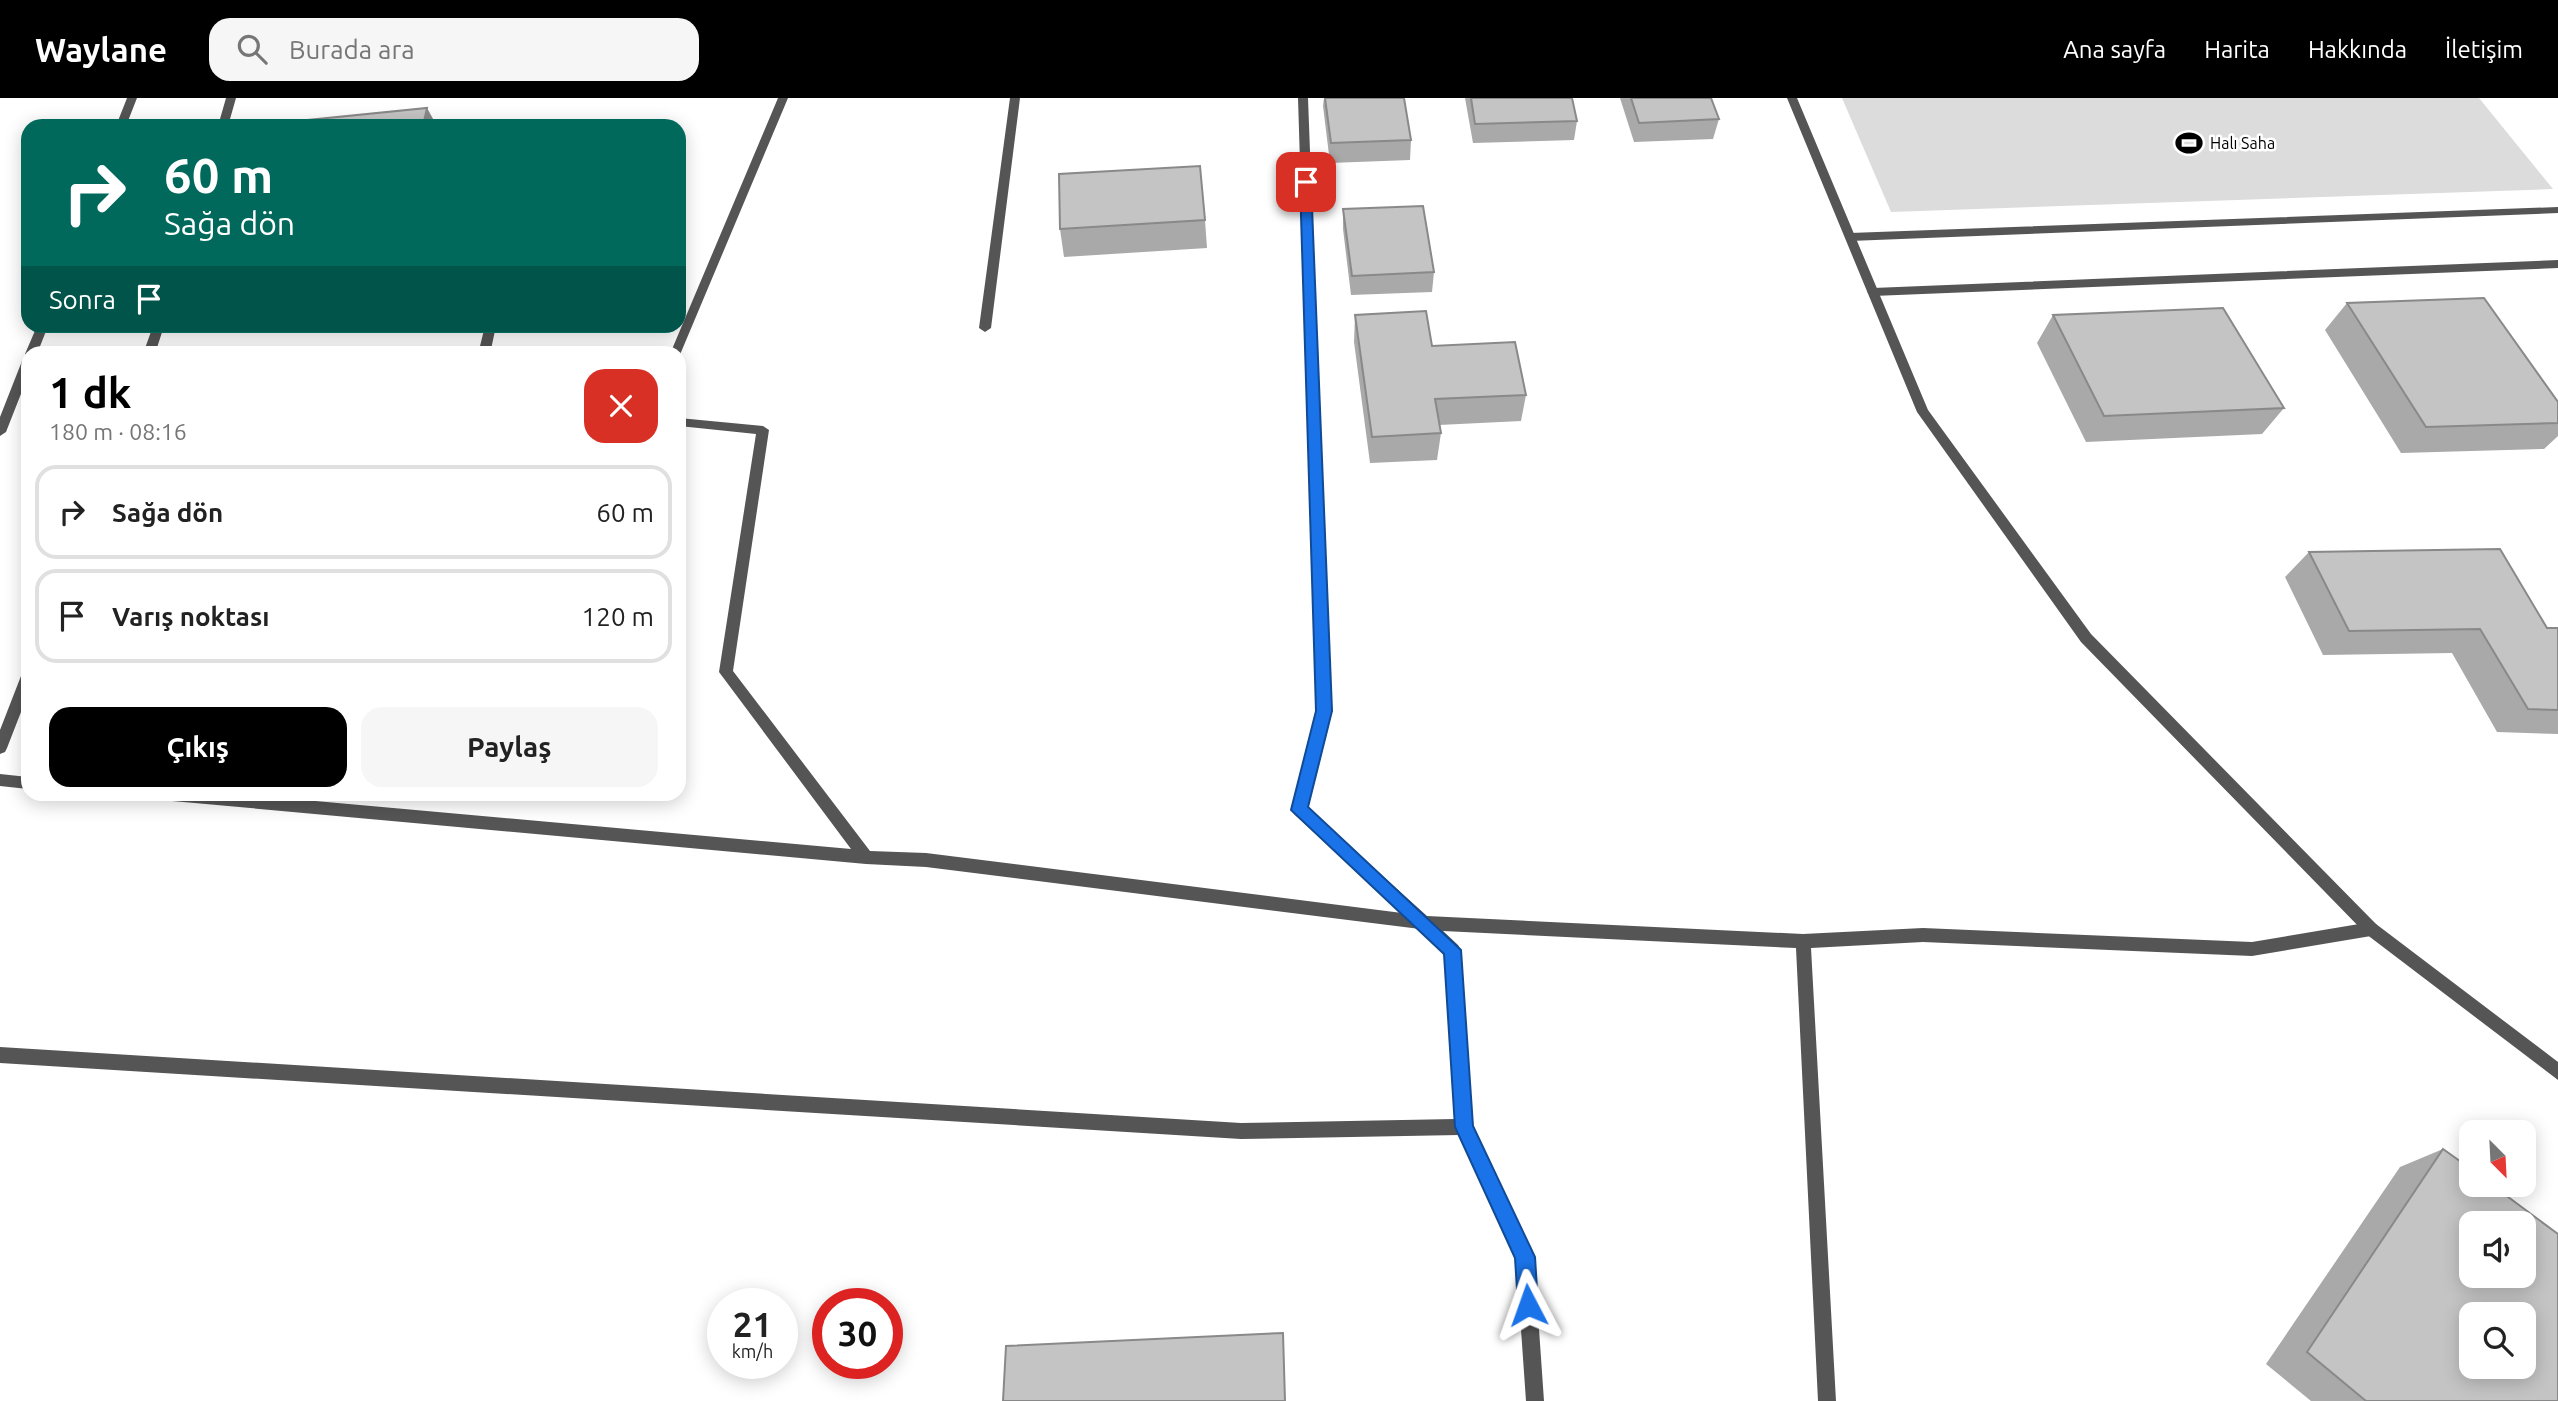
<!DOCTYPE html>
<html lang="tr">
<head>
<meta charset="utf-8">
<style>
  body { margin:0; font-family:Ubuntu,sans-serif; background:#f6f6f6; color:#222; height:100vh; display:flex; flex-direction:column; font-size:26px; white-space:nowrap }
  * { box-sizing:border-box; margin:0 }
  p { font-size:23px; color:#767676 }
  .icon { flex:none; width:38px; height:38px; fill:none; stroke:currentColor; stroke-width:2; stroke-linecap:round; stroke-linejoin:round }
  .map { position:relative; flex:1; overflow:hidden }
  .drawer { position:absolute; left:21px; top:248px; width:665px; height:455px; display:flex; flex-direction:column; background:#fff; border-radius:21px; box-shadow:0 4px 18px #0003 }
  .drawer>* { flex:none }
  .hud { position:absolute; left:21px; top:21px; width:665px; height:214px; border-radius:21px; box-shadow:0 4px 18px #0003; background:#00695c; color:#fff; overflow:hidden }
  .needle { width:46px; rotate:156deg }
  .fabs { position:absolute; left:2459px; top:1022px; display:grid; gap:14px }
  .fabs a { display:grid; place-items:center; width:77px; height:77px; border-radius:14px; background:#fff; box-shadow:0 4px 18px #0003; font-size:35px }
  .speed { position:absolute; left:707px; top:1190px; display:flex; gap:14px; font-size:35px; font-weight:700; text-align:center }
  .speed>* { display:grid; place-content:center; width:91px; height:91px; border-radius:50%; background:#fff; box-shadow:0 4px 18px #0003; line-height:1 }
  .speed small { font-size:18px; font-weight:400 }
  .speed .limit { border:10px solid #d22; background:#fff; color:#111 }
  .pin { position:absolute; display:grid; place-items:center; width:60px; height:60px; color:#fff; margin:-30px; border-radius:14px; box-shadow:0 4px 10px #0006 }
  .me { position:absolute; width:77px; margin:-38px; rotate:356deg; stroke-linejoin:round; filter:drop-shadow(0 0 5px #0008) }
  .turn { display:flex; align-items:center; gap:24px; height:147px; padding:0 28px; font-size:32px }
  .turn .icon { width:91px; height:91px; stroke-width:2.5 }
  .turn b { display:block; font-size:49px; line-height:60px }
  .then { display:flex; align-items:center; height:66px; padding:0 28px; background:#0003; gap:14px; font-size:26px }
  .round { display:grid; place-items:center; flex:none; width:74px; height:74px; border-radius:21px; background:#f6f6f6 }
  .head { display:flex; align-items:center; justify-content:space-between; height:119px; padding:0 28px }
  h1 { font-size:42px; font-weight:700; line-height:52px; color:#000 }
  .primary-button { display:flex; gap:14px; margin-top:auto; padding:14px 28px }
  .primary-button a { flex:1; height:80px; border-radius:21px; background:#000; color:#fff; font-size:28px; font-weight:700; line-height:80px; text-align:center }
  .primary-button a+a { background:#f6f6f6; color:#222 }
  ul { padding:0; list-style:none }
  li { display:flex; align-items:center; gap:21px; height:94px; margin:0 14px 10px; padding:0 14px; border:4px solid #e0e0e0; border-radius:21px }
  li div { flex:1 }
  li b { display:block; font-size:26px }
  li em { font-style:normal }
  header { display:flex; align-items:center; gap:42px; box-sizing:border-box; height:98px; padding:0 35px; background:#000; color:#fff }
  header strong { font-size:33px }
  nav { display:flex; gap:38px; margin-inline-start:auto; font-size:24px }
  .search { width:490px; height:63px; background:#f6f6f6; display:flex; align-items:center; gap:18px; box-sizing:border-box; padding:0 24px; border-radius:21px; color:#767676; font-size:26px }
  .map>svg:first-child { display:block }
  .green { fill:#dcdcdc }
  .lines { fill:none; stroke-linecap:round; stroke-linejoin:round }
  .minor { fill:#555; fill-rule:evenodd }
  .tertiary { fill:#555; fill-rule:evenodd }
  .wall { fill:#a9a9a9 }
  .shaded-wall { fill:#898989 }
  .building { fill:#c4c4c4; stroke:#898989; stroke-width:2; fill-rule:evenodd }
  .route { fill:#1a73e8; stroke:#114b97; stroke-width:2 }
  .labels { text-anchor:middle; stroke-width:5; stroke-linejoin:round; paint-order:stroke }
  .far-poi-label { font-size:16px; fill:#000; stroke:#fff; text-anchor:start }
</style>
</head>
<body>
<header>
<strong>Waylane</strong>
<div class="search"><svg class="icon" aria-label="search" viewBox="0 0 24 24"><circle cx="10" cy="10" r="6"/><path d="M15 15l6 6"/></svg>Burada ara</div>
<nav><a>Ana sayfa</a><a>Harita</a><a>Hakkında</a><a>İletişim</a></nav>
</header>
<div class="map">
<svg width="2558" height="1303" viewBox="0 0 2558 1303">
  <rect width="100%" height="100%" fill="#fff"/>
  <path class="green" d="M1842,0h637l74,91 -662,23z"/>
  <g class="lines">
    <path class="minor" d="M127,0h10l-11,28h-10z
      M226,0h10l-8,28h-10z
      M778,0h10l-109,259v-3h-9z
      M1010,0h10l-29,230 -6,4 -6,-4z
      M1298,0h10l23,613 -24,97 120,108 376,18 120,-6 329,14 119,-20 5,2 3,5 -3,5 -5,2 -119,20 -329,-14 -112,6 25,453h-18l-22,-453 -353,-17 15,14 3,5 11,176 62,131 10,144h-18l-10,-143 -57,-123 -218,4 -1241,-76v-16l1241,76 214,-4 -9,-166 -26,-24 -494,-62 -60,-3 -705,-64 -5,-2 -2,-4h82l615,55 -132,-177 37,-238 -77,-8v-8l84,8 6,4 -36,241 137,180 56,2 476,60 -108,-99 -2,-4 25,-99z
      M2558,109v6l-708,28 -5,-4 5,-4z
      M2558,162v8l-685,28 -6,-4 6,-4z
      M37,228h11l-11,28h-9v22l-22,56 -6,4v-19l22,-56 6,-4 -3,-3z
      M153,228h11l-9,28h-12z
      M485,228h11l-6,28h-12z
      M28,572v24l-21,54 -2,4 -5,2v-24l21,-54 2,-4z
      M0,676l28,3v12l-28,-3z"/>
    <path class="tertiary" d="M1787,0h10l131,312 163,224 285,290 182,138v18l-192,-146 -285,-292 -164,-230z"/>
  </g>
  <path class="wall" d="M1324,0h80l7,42 -1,20 -80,3 -7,-57z
    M1465,0h107l5,23 -3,19 -101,3z
    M1620,0h91l8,21 -6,20 -79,3z
    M1343,111l91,63 -2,20 -81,3 -8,-66z
    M1205,122l2,28 -143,9 -4,-28z
    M2347,205l211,99v34l-14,13 -143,4 -76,-123z
    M1355,217l77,31 94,49 -5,26 -82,4 2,8 -4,27 -67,3 -16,-121z
    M2053,217l231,93 -22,26 -176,8 -49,-99z
    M2309,454l238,76h11v106l-61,-2 -45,-79 -129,2 -38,-78z
    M2443,1051l115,252h-247l-45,-37 134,-197z"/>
  <path class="shaded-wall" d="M427,10l10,18h-14z"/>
  <path class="building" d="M1325,0h79l7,42 -80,3z
    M1471,0h101l5,23 -102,3z
    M1631,0h80l8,21 -80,4z
    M427,10l-4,18h-156l1,-2z
    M1200,68l5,54 -145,9 -1,-55z
    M1423,108l11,66 -82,4 -9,-67z
    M2484,200l74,104v21l-132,4 -79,-124z
    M2223,210l61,100 -180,8 -51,-101z
    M1426,213l6,35 83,-4 11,53 -91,4 6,34 -69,4 -17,-122z
    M2500,451l47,79h11v82l-30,-1 -48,-80 -131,2 -40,-79z
    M2443,1051l28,20v16h21l66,49v167h-192l-59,-49zM2471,1125h53v53h-53zM2471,1216h53v53h-53z
    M1283,1235l2,68h-282l3,-55z"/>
  <path class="route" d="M1306,80l5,4 21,529 -24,96 153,143 12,176 62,131 3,48 -3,7 -7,3 -7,-3 -3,-7 -3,-47 -60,-131 -11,-173 -153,-144 25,-99 -16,-529z"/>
  <defs>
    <g id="stadium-bare" transform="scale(2.1)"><path d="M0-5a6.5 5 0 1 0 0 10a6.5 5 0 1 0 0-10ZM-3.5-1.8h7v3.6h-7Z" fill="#000" stroke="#fff" stroke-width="2.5" paint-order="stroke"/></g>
  </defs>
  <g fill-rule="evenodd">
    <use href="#stadium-bare" x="2189" y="45"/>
  </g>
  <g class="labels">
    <g class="far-poi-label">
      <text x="2210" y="51">Halı Saha</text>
    </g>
  </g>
</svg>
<div class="fabs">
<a><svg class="needle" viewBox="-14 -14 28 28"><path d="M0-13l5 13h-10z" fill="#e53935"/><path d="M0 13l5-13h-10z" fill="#767676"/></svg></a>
<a><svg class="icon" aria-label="sound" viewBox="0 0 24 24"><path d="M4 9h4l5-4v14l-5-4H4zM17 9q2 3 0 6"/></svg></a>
<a><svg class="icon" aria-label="search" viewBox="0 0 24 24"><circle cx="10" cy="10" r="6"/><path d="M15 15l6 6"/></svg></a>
</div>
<div class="speed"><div>21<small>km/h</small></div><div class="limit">30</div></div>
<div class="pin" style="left:1306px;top:84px;background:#d93025"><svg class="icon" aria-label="arrive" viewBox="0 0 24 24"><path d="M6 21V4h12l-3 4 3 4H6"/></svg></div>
<svg class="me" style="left:1528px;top:1207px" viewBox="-20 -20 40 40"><path d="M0-17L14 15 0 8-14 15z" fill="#1a73e8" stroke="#fff" stroke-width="4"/></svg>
<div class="hud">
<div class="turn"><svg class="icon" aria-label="right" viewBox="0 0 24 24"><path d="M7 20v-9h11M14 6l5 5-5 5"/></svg><div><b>60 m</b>Sağa dön</div></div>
<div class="then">Sonra<svg class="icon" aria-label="arrive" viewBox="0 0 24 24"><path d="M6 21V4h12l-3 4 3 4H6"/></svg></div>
</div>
<section class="drawer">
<div class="head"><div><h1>1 dk</h1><p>180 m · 08:16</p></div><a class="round" style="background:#d93025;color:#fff"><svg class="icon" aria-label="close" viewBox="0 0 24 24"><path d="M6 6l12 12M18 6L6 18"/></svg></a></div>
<ul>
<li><svg class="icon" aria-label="right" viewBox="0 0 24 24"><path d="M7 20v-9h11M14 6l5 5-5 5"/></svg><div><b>Sağa dön</b></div><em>60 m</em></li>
<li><svg class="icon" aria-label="arrive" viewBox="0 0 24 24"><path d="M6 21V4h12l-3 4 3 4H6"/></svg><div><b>Varış noktası</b></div><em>120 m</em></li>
</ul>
<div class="primary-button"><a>Çıkış</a><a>Paylaş</a></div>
</section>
</div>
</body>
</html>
